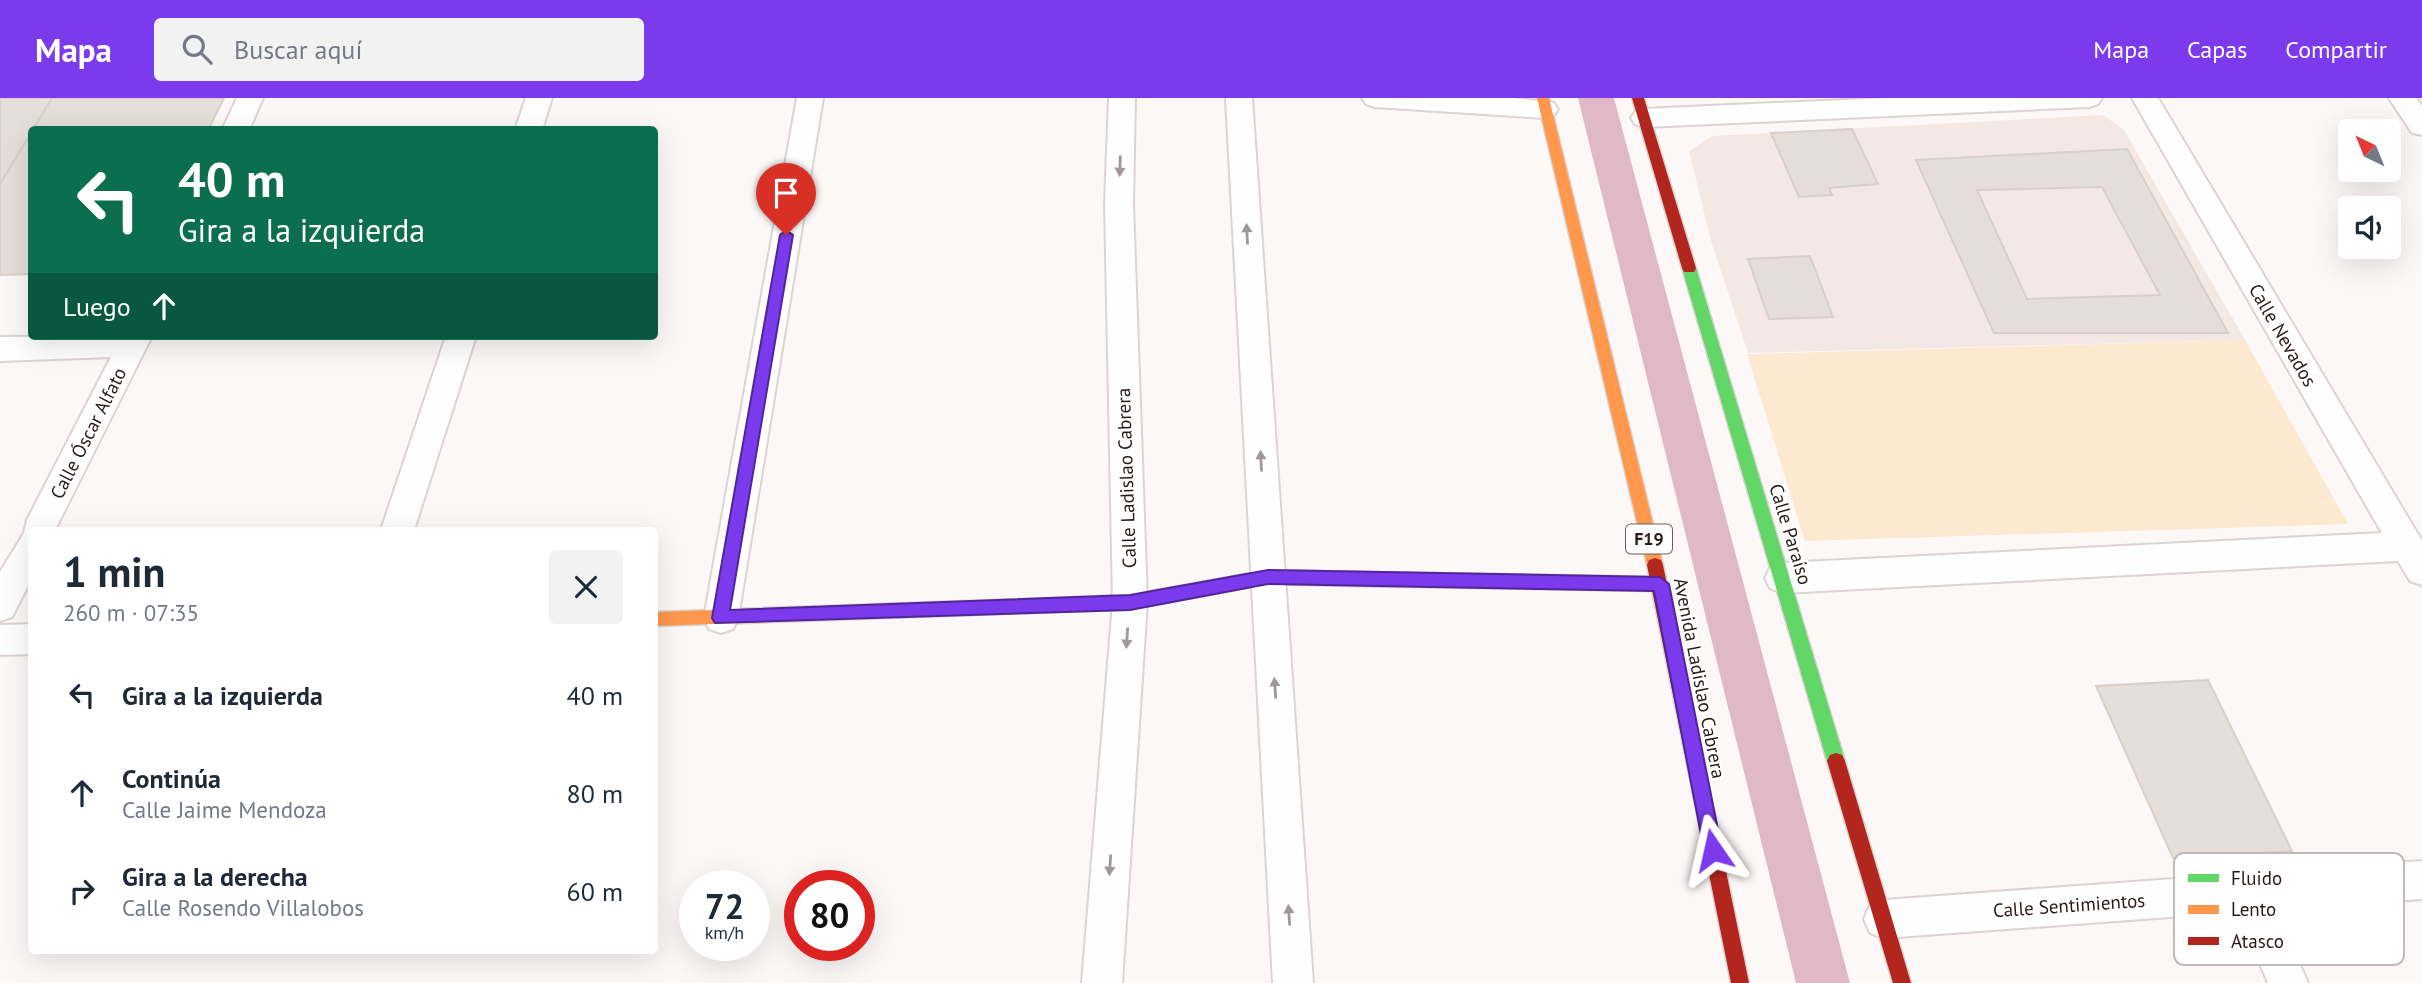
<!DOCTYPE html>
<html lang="es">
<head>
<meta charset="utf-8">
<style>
  body { margin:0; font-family:"PT Sans",sans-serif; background:#f2f2f3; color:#1f2937; height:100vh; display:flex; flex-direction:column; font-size:26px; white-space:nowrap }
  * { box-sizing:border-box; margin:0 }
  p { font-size:23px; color:#747a83 }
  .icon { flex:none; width:38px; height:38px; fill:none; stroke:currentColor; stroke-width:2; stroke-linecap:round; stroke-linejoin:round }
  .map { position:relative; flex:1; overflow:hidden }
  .sheet { position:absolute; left:28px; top:429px; width:630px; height:427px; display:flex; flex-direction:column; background:#fff; border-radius:7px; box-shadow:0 7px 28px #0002 }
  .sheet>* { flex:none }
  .banner { position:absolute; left:28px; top:28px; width:630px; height:214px; border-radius:7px; box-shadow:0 7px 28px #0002; background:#0b6e4f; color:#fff; overflow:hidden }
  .needle { width:46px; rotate:317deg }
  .fabs { position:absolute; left:2338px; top:21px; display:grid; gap:14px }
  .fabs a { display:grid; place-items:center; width:63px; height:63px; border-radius:7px; background:#fff; box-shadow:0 7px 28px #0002; font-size:35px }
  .speed { position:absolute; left:679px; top:772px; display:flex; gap:14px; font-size:35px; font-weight:700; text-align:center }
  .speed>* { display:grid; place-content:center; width:91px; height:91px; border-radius:50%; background:#fff; box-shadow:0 7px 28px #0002; line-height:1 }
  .speed small { font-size:18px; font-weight:400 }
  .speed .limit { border:10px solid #d22; background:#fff; color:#111 }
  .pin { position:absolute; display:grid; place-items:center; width:60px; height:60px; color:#fff; margin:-72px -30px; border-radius:50% 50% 50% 0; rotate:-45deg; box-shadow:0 0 7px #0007 }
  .pin .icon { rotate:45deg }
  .me { position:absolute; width:77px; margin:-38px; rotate:349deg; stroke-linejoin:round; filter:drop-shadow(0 0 5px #0008) }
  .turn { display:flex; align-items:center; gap:24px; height:147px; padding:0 35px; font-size:32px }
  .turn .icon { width:91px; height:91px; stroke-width:2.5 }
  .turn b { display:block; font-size:49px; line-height:60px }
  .then { display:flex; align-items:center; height:66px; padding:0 35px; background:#0003; gap:14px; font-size:26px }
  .round { display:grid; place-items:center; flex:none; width:74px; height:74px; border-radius:7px; background:#f2f2f3 }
  .overview { display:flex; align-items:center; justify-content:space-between; height:119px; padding:0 35px }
  h1 { font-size:42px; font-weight:800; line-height:52px }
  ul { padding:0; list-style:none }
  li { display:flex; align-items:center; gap:21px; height:98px; padding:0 35px }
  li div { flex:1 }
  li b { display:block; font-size:26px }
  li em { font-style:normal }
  header { display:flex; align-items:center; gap:42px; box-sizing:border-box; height:98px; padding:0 35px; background:#7c3aed; color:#fff }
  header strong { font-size:33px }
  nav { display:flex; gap:38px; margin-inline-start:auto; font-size:24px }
  .search { width:490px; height:63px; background:#f2f2f3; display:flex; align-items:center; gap:18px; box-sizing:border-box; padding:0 24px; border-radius:7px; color:#747a83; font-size:26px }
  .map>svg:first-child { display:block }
  .built { fill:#f4e8e5 }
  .green { fill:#fde9d0 }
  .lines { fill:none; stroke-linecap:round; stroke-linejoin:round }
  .canal { fill:#e1b8c6; fill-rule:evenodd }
  .building { fill:#e6deda; stroke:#d7d0cc; stroke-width:2; fill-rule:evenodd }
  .street-casing { stroke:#dcd4d2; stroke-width:4 }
  .fast-casing { stroke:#dcd4d2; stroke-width:3 }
  .slow-casing { stroke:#dcd4d2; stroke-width:3 }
  .jam-casing { stroke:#dcd4d2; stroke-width:3 }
  .street { fill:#fffefe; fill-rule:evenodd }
  .fast { fill:#63d668; fill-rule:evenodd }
  .slow { fill:#ff974d; fill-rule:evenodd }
  .jam { fill:#b3261e; fill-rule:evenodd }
  .oneway { fill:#9e9897 }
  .route { fill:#7c3aed; stroke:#51269a; stroke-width:2 }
  .labels { text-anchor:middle; stroke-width:5; stroke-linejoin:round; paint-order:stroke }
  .shield { fill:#fff; stroke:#68605e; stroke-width:2 }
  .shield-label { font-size:18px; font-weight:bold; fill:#281c19 }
  .street-label { font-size:19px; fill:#281c19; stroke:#fff }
  .key { fill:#fff; stroke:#bebbba; stroke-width:2 }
  .key-label { font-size:19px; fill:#281c19 }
</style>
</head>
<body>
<header>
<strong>Mapa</strong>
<div class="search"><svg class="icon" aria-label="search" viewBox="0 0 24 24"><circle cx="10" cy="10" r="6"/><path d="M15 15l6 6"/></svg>Buscar aquí</div>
<nav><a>Mapa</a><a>Capas</a><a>Compartir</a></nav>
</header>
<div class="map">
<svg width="2422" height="885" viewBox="0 0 2422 885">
  <rect width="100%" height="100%" fill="#fcf8f7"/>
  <path class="built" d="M2103,17l21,15 121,210 -497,13 -37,-112 -22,-90 24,-15z"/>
  <path class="green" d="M2245,242l103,184 -543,17 -58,-187z"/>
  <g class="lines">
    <path class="canal" d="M1578,0h36l236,885h-54z"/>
  </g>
  <path class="building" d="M0,0h52l-52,86z
    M52,0h172l-16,32h-175z
    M1852,31l26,55 -49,4 3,7 -33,2 -28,-64z
    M32,34v142l-32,1v-91z
    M2127,51l101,184h-234l-78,-173zM2102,89l58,108 -133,4 -50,-109z
    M1810,158l23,61 -64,2 -21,-60z
    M2208,582l84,171 -119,7 -77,-172z"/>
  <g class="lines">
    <g class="street-casing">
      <path id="street" d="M237,0h26l-14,32h-27z
        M526,0h26l-10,32h-27z
        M797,0h26l-85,520 -5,11 -12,4 -12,-4 -5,-11z
        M1109,0h26l-2,106 14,398 -25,381h-40l31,-381 -8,-398z
        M1226,0h26l61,885h-40z
        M1362,0h153l39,5 4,6 -4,6 -9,3 -170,-11 -9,-3z
        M1888,0h214l-4,6 -9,3 -445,20 -9,-3 -4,-6 4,-6 9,-3z
        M2132,0h26l264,443v44l-12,-4 -12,-20 -616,32 -12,-5 -5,-10 5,-10 12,-5 600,-30z
        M2389,0h27l6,8v29l-10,-2z
        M152,238l-97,194h-23v48l-20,39 -12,4v-49l24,-39 3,-13 84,-163 -111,4v-24z
        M446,238h30l-62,194h-33z
        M32,526v30l-32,1v-30z
        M2422,763v38l-146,11 32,73h-40l-30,-71 -354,26 -14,-5 -6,-14 6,-14 14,-5z"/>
    </g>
    <g class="fast-casing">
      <path id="fast" d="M1689,165l7,5 149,493 -3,6 -6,2 -6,-2 -3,-6 -145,-493z
        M1356,474l304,5 6,2 2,5 -2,5 -6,2 -304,-5 -6,-2 -2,-5 2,-5z"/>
    </g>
    <g class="slow-casing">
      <path id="slow" d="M1537,0h12l114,467 -2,5 -6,2 -6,-2 -2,-5z
        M1028,501l6,2 2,5 -2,5 -6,2 -374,13v-14z"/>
    </g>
    <g class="jam-casing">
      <path id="jam" d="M1632,0h12l52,170 -2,4h-10l-2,-4z
        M1655,460l6,2 2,5 86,418h-18l-84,-418 2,-5z
        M1268,472l88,2 6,2 2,5 -2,5 -6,2 -88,-2 -138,25 -102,4 -6,-2 -2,-5 2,-5 6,-2 102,-4z
        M1836,655l6,2 3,6 66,222h-18l-66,-222 3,-6z"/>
    </g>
    <use href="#street" class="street"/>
    <use href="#fast" class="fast"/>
    <use href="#slow" class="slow"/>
    <use href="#jam" class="jam"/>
  </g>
  <defs><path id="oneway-solid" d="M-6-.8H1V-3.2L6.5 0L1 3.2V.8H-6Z" transform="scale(1.75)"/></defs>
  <g class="oneway">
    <use href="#oneway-solid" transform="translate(1120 68) rotate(92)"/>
    <use href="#oneway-solid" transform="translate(1247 136) rotate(-93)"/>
    <use href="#oneway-solid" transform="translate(1261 363) rotate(-93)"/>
    <use href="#oneway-solid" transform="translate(1127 540) rotate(94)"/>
    <use href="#oneway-solid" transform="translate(1275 590) rotate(-94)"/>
    <use href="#oneway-solid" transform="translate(1110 767) rotate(94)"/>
    <use href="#oneway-solid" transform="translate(1289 817) rotate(-94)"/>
  </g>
  <path class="route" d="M786,132l7,5 -63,375 400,-15 138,-25 392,7 9,7 53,266 -2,6 -7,3 -6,-3 -3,-6 -50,-259 -386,-7 -138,26 -415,13 -3,-5 68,-383z"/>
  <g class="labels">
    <rect class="shield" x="1626" y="426.5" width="46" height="29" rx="5"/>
    <g class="shield-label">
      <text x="1649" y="447">F19</text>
    </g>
    <g class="street-label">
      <text transform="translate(2283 237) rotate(60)" y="7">Calle Nevados</text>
      <text transform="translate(88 335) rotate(-63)" y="7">Calle Óscar Alfato</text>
      <text transform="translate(1126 380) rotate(-92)" y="7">Calle Ladislao Cabrera</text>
      <text transform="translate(1791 436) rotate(73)" y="7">Calle Paraíso</text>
      <text transform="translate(1700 580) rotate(79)" y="7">Avenida Ladislao Cabrera</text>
      <text transform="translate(2069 807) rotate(-4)" y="7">Calle Sentimientos</text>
    </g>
  </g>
  <rect x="2174" y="755" width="230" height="112" rx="10" class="key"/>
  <rect x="2188" y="776" width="31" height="8" fill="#63d668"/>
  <rect x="2188" y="807" width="31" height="9" fill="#ff974d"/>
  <rect x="2188" y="839" width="31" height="8" fill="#b3261e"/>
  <g class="key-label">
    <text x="2231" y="787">Fluido</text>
    <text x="2231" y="818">Lento</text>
    <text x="2231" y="850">Atasco</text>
  </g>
</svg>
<div class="fabs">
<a><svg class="needle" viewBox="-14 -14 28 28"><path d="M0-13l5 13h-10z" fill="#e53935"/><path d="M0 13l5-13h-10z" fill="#747a83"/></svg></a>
<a><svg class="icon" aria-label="sound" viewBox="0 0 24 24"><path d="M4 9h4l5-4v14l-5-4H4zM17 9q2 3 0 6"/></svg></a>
</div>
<div class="speed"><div>72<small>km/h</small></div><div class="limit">80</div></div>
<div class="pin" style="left:786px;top:137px;background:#d93025"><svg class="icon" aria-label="arrive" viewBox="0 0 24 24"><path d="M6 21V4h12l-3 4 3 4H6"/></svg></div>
<svg class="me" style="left:1713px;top:752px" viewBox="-20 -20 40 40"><path d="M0-17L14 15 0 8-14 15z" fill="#7c3aed" stroke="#fff" stroke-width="4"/></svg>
<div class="banner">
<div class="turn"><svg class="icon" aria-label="left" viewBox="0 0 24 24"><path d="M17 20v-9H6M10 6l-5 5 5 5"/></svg><div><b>40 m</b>Gira a la izquierda</div></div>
<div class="then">Luego<svg class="icon" aria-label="ahead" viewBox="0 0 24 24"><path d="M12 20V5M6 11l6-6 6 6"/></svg></div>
</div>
<section class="sheet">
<div class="overview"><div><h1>1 min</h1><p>260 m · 07:35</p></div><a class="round"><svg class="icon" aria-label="close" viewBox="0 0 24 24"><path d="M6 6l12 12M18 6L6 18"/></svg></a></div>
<ul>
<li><svg class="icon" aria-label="left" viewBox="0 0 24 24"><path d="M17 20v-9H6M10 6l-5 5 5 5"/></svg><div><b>Gira a la izquierda</b></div><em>40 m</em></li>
<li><svg class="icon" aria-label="ahead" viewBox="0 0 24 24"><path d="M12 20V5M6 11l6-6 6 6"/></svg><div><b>Continúa</b><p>Calle Jaime Mendoza</p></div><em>80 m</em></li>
<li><svg class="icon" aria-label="right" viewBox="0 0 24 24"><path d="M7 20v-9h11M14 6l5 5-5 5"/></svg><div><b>Gira a la derecha</b><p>Calle Rosendo Villalobos</p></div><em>60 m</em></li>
</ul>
</section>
</div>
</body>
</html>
